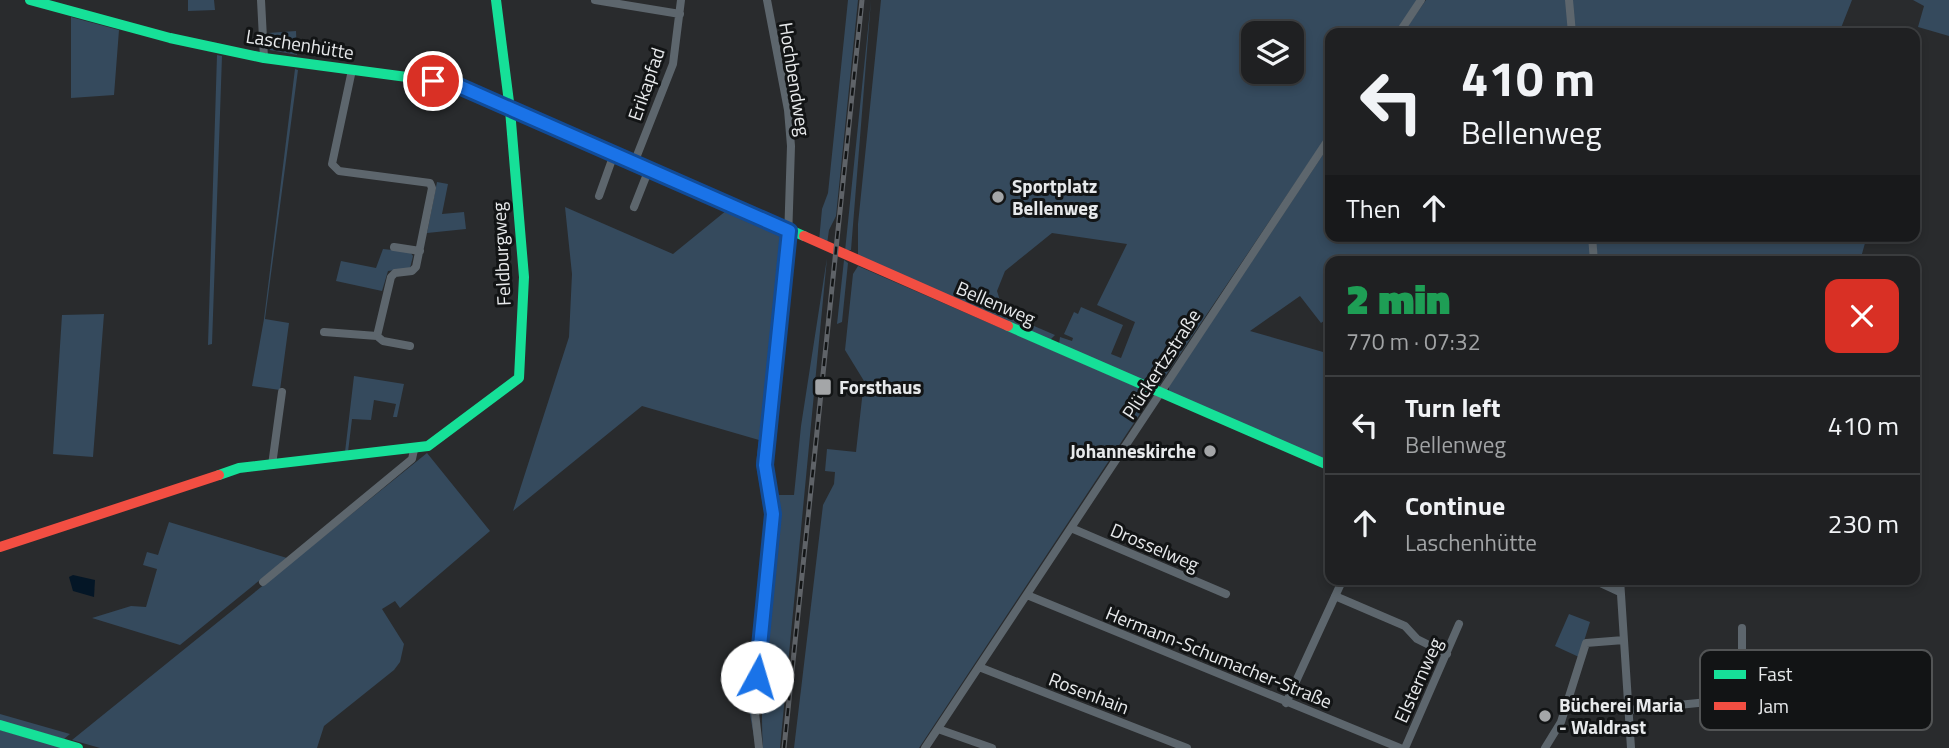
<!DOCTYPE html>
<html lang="en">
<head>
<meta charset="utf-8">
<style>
  body { margin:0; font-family:"Titillium Web",sans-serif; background:#27282a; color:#f1f3f6; height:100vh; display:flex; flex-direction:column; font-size:26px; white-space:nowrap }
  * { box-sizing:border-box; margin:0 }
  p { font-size:23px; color:#a1a3a5 }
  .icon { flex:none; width:38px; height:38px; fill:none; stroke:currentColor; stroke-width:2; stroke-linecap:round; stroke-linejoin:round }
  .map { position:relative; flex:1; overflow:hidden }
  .details { position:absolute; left:1325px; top:256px; width:595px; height:329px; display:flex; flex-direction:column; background:#1f2022; border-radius:14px; box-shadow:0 4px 10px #0003,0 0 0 2px #3c3e40 }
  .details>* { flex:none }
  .top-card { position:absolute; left:1325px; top:28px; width:595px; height:214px; border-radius:14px; box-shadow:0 4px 10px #0003,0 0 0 2px #3c3e40; background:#1f2022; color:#f1f3f6; overflow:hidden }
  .tools { position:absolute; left:1241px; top:21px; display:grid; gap:14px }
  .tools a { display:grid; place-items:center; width:63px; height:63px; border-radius:14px; background:#1f2022; box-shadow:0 4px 10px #0003,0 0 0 2px #3c3e40; font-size:35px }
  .pin { position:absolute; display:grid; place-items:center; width:60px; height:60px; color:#fff; margin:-30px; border:4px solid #fff; border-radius:50%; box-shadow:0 2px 7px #0007 }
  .me { position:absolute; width:77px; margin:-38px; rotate:6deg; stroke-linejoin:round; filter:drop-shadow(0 0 5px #0008) }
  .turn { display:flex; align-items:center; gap:24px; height:147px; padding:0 21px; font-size:32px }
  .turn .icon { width:91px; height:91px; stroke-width:2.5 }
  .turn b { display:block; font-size:49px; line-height:60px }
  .then { display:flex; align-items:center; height:66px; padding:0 21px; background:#0003; gap:14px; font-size:26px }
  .round { display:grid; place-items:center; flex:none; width:74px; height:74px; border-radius:14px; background:#27282a }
  .head { display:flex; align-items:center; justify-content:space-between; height:119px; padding:0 21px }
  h1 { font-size:42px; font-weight:800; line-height:52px; color:#1e9e55 }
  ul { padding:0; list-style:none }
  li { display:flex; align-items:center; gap:21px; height:98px; padding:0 21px; border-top:2px solid #3c3e40 }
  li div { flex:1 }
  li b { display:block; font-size:26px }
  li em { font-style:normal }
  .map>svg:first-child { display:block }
  .green { fill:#354a5d; fill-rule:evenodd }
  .water { fill:#041626 }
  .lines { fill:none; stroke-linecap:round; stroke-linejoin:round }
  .street { stroke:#5d666d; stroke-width:8 }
  .fast { stroke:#16e098; stroke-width:10 }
  .jam { stroke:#f24e42; stroke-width:10 }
  .rail-casing { stroke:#5f6368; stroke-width:5 }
  .rail { stroke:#121415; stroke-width:2.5; stroke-dasharray:8; stroke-linecap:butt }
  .route-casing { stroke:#114b97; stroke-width:18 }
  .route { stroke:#1a73e8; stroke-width:12 }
  .poi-dot { fill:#a4a6a8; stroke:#121415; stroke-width:2.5 }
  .labels { text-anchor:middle; stroke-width:6; stroke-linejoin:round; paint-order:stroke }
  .street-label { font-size:19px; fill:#e7e9eb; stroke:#121415 }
  .poi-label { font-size:19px; font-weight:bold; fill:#e7e9eb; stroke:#121415; text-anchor:start }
  .key { fill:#121415; stroke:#525455; stroke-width:2 }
  .key-label { font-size:19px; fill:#e7e9eb }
</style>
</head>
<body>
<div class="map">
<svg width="1949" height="748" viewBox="0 0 1949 748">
  <rect width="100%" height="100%" fill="#292b2d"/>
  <path class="green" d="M188,0h26l1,10 -27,1z
    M848,0h10l-22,216 -7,14 -2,14 -8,-3 3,-32 6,-16z
    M871,0l-20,250 -6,1z
    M881,0h536l-22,33h-65v98l-172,256 -99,-43 1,-7 12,4 1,-3 -9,-4 10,-22 4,2 3,-7 42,18 -12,29 10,4 14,-36 -38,-17 30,-61 -75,-11 -47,38 -8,20 7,22 51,22 -5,5 -192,-82v-34zM1253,33h39v39h-39z
    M1426,0h140l3,33h-166z
    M1572,0h280l-13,33h-264z
    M1913,0h36v36l-31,-9 6,-21z
    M71,17l48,13 -5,65 -43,3z
    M296,31l1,24 -27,-5 -2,-17z
    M217,55l5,1 -10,288 -4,1z
    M295,69l3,1 -33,249 24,4 -9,67 -28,-4 12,-67z
    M1330,144v92h259l3,25h-262v64l-5,-5 -4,3 -21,-27 -50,35 80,23v110l-161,-72v-6z
    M437,182l11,2 -6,30 22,-2 2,17 -39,4z
    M565,207l108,47 54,-44 58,24 -24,229 9,54 -20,187 6,44 -8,-45 17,-186 -9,-54 3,-23 -117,-34 -129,105 56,-174 3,-63z
    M1595,236h272l-7,25h-262z
    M383,249l27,3 3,4 -3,12 -22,3 -6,20 -46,-10 5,-20 35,7z
    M827,258l-47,490h-17c-6,-85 17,-168 12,-253h19l7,-69z
    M844,260l4,3 -6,59 -5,2z
    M858,266l295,128 -234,354h-125l29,-243 11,-21 1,-12 -10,-1 2,-22 29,3 8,-71 -19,-31 8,-76z
    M104,314l-11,143 -40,-3 9,-139z
    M354,376l50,8 -7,33h-4l3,-13 -22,-4 -3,20 -19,-1 -4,33h-3z
    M427,453l63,78 -90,77 -5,-7 -13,8 22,35 -4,18 -6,8 -70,56 -7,22h-217l-28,-8z
    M169,522l118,36 -107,87 -88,-27 39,-12 15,1 11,-38 -14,-4 4,-13 11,3z
    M1569,614l21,8 -11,35 -24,-11z
    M0,714l70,20 -6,5 -64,-18z
    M0,730l64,18h-64z"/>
  <path class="water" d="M73,575l22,5 -1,17 -21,-6 -4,-14z"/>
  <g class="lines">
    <path class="street" d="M261,0l3,58
      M595,0l85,14
      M1569,0l3,33
      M1399,33l22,-33
      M634,163l39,-99 8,-64
      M599,196l15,-42
      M634,207l15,-38
      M1592,236l2,25
      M394,247l26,4
      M324,332l53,4 14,-59 4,-4 17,-2 4,-4 16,-79 -2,-5 -91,-12 -7,-7 20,-94
      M377,336l6,5 27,5
      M272,465l10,-73
      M1071,528l155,66
      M1592,579l28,13
      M1620,579l11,169
      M263,582l149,-123 2,-9
      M1027,595l373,153
      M1335,596l70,30 12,13 30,15
      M979,667l208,81
      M1742,697v-69
      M1286,703l57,-124
      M1629,710l138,-14
      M938,729l54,19
      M759,748l-5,-44 19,-189 -8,-50 23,-226 3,-93 -3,-36 -21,-110
      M925,748l405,-611
      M1405,748l54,-124
      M1545,748l16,-26 25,-79 38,-3"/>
    <path class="fast" d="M30,0l140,38 94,20 188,25 352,153
      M1008,326l322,140
      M219,475l20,-7 189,-22 91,-68 5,-101 -14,-167 -14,-110
      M0,725l78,23"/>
    <path class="jam" d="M804,236l204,90
      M0,547l219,-72"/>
    <g class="rail-casing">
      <path id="rail" d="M784,748l78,-748"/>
    </g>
    <use href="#rail" class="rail"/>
  </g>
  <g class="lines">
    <g class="route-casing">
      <path id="route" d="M433,81l19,2 337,148 -24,234 8,49 -16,163"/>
    </g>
    <use href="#route" class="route"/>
  </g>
  <g class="poi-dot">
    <circle cx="998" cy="197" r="7"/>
    <rect x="814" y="378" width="18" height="18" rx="3.5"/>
    <circle cx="1210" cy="451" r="7"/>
    <circle cx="1545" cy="716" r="7"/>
  </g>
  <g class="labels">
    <g class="street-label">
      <text transform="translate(300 44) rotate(9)" y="7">Laschenhütte</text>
      <text transform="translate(795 79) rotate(81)" y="7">Hochbendweg</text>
      <text transform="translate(646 84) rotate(-71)" y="7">Erikapfad</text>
      <text transform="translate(501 254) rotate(-93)" y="7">Feldburgweg</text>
      <text transform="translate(996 303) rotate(23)" y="7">Bellenweg</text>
      <text transform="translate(1161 364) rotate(-57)" y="7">Plückertzstraße</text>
      <text transform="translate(1155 547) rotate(23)" y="7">Drosselweg</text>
      <text transform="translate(1219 657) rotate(22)" y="7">Hermann-Schumacher-Straße</text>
      <text transform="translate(1418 680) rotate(-66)" y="7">Elsternweg</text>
      <text transform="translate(1089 693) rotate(21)" y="7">Rosenhain</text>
    </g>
    <g class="poi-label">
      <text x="1012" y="193">Sportplatz<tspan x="1012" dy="22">Bellenweg</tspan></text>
      <text x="839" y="394">Forsthaus</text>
      <text x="1196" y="458" text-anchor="end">Johanneskirche</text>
      <text x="1559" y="712">Bücherei Maria<tspan x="1559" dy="22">- Waldrast</tspan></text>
    </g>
  </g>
  <rect x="1700" y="650" width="232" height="80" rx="10" class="key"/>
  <rect x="1714" y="670" width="32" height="9" fill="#16e098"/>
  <rect x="1714" y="702" width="32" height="8" fill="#f24e42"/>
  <g class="key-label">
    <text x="1758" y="681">Fast</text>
    <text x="1758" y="713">Jam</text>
  </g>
</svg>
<div class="tools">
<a><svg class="icon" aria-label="layers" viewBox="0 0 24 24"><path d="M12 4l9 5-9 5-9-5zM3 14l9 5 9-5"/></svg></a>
</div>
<div class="pin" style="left:433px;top:81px;background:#d93025"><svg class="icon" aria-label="arrive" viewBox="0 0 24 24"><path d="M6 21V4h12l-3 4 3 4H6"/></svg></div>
<svg class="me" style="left:757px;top:677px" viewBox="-20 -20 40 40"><circle r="19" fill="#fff"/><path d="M0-13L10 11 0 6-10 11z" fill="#1a73e8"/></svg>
<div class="top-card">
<div class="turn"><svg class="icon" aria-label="left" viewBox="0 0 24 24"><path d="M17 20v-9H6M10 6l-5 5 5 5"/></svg><div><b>410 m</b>Bellenweg</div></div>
<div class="then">Then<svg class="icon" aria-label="ahead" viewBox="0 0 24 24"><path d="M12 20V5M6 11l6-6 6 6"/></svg></div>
</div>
<section class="details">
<div class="head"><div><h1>2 min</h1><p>770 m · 07:32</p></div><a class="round" style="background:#d93025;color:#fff"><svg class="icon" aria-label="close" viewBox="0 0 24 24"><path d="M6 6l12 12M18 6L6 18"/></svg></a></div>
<ul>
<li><svg class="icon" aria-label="left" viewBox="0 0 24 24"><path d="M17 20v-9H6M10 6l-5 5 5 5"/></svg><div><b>Turn left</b><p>Bellenweg</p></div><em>410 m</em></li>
<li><svg class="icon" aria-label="ahead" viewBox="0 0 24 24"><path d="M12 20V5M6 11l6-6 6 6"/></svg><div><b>Continue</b><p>Laschenhütte</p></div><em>230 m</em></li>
</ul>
</section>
</div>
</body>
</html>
